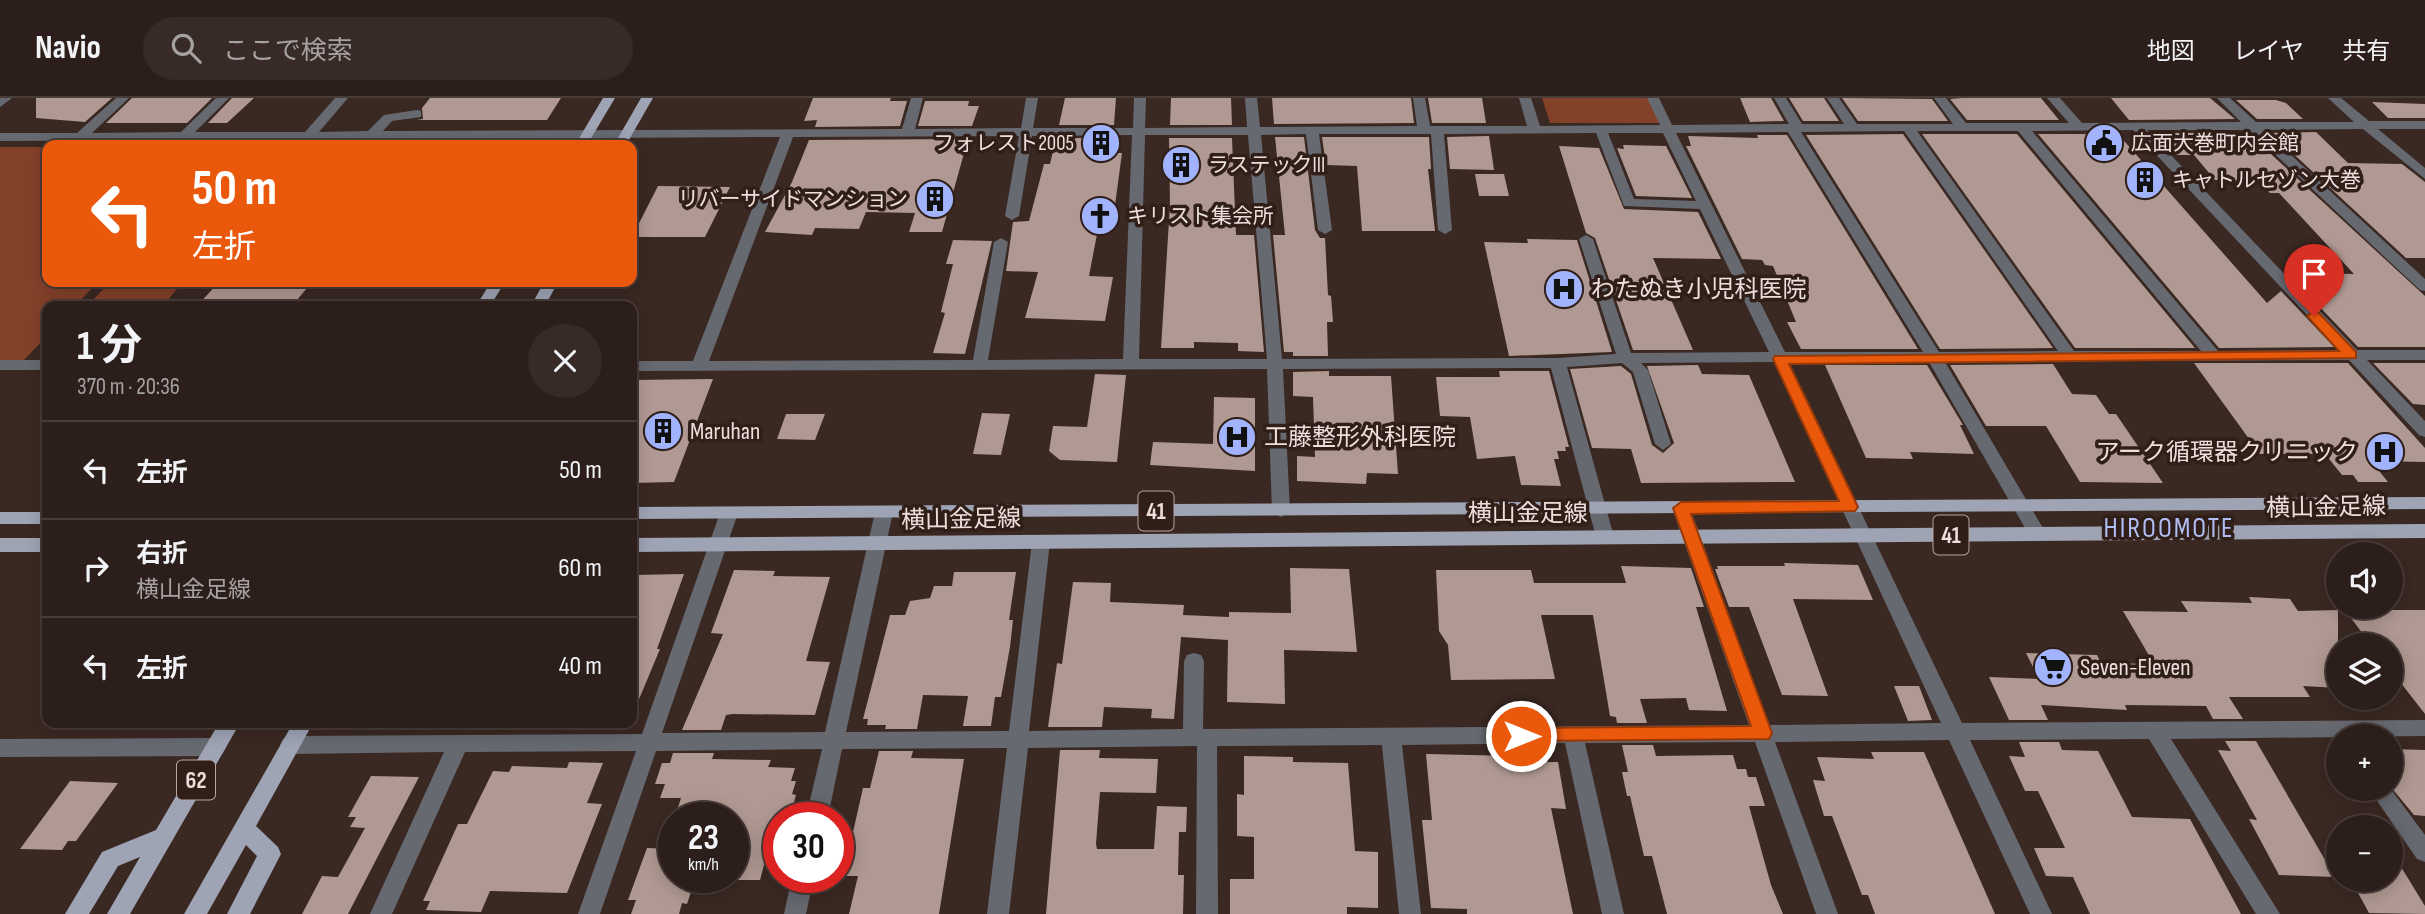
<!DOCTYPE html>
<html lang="ja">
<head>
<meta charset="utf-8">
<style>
  body { margin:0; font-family:"Sofia Sans Condensed","Noto Sans JP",sans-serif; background:#382b27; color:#f1f3f6; height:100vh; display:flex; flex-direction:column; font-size:26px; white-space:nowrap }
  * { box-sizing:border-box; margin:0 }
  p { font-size:23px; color:#a6a2a2 }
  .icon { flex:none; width:38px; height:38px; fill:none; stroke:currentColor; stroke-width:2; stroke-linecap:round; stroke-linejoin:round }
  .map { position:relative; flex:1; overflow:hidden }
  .sheet { position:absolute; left:42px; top:203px; width:595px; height:427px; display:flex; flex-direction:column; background:#2c1e1a; border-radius:14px; box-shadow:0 4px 18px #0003,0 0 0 2px #483c39 }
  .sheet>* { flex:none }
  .top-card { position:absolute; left:42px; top:42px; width:595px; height:147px; border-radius:14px; box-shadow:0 4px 18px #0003,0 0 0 2px #483c39; background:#ea580c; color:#fff; overflow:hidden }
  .controls { position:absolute; left:2326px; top:444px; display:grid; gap:14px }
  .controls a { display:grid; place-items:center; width:77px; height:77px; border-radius:50%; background:#2c1e1a; box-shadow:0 4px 18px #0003,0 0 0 2px #483c39; font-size:35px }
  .speed { position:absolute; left:658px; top:704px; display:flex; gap:14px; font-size:35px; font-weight:700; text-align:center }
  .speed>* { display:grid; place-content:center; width:91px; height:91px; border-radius:50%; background:#2c1e1a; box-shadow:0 4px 18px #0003,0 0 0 2px #483c39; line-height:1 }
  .speed small { font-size:18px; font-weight:400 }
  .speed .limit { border:10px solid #d22; background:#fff; color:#111 }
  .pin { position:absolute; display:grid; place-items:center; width:60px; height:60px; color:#fff; margin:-72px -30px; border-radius:50% 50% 50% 0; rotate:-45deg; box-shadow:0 0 7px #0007 }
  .pin .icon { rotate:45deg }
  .me { position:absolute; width:77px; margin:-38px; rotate:90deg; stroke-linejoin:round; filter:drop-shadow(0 0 5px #0008) }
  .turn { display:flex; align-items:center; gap:24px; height:147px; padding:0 35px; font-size:32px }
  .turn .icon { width:91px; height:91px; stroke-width:2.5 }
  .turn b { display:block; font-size:49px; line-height:60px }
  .round { display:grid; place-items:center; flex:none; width:74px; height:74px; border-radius:37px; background:#382b27 }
  .overview { display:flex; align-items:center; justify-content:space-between; height:119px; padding:0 35px }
  h1 { font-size:42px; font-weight:700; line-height:52px }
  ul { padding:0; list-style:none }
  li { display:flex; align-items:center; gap:21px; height:98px; padding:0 35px; border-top:2px solid #483c39 }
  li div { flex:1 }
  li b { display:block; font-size:26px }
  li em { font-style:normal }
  header { display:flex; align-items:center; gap:42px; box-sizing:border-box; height:98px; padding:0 35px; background:#2c1e1a; border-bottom:2px solid #483c39 }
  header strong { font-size:33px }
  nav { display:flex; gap:38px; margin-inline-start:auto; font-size:24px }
  .search { width:490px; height:63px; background:#382b27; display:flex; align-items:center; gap:18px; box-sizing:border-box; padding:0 24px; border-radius:38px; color:#a6a2a2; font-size:26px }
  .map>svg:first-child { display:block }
  .green { fill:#83412a }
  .building { fill:#b09992 }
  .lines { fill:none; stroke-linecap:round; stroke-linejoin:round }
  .minor { fill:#676971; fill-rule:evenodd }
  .major { fill:#9fa4b5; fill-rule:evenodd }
  .route { fill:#ea580c; stroke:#983908; stroke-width:2 }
  .labels { text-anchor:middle; stroke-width:7; stroke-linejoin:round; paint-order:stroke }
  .far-poi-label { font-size:21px; fill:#ecdfdb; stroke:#301f19; text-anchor:start }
  .shield { fill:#301f19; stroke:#b4a5a1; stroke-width:2 }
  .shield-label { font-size:23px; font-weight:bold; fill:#ecdfdb }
  .poi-label { font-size:24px; fill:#ecdfdb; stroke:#301f19; text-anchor:start }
  .street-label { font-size:24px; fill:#ecdfdb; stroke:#301f19 }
  .quarter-label { font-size:28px; letter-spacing:2px; fill:#b0bef5; stroke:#301f19 }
</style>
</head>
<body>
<header>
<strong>Navio</strong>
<div class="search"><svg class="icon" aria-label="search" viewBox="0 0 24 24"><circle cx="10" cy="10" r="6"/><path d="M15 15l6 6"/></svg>ここで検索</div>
<nav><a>地図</a><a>レイヤ</a><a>共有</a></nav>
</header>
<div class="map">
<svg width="2425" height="816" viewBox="0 0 2425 816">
  <rect width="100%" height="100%" fill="#3a2822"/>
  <path class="green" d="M1542,0h108l11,25h-111z
    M0,49h47v135h51l-23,24h-28v30l-24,25h-23z
    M110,184h73l-17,20 -76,1z"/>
  <path class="building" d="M36,0h76l-27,24 -49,-4z
    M132,0h80l-25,25h-81z
    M232,0h22l-27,25h-19z
    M430,0h131l-14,22h-130l6,-1 -1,-11z
    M813,0h78l-1,3h17l-7,25 -85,1 2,-7 -13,1z
    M1065,0h51l-2,27h-55z
    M1171,0h60l1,27h-62z
    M1272,0h139l3,25 -140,1z
    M1428,0h54l4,25h-54z
    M1740,0h31l13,23 -34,1z
    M1789,0h35l15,23h-36z
    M1842,0l90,1 16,22h-90z
    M1962,0h79l18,22h-92l-17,-21z
    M2111,0h99l25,21 -106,1z
    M2236,2h40l10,3 17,16h-46z
    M925,3h44l-1,5h11l-7,20h-54z
    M2372,4l53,2v14h-37z
    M2316,34l32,31 54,1 23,18v76h-19l-135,-125z
    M2153,35h95l177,163v51h-67l-64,-67 7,-7 53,1 -75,-81h-9l-11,-12 -44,-1 -21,-25h-20z
    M1903,36l150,214 -113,1 -134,-214z
    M1922,36h95l178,214h-120z
    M2038,36h80l149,169 14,-12 53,56 -115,1z
    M1757,37h30l131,214h-117l-14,-27h9l-23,-56 -8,-1 -3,-5 -20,-1 -56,-113h5l-3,-10 70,2z
    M1489,38l5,34 -44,-1 -3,-32z
    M1275,39h29l11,93 5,8h5l3,57 3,1 2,26h-6l1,34h-35v-4h-9l-11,-117h12z
    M1322,39h107l2,32h-3l7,62h-73l-5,-65 -31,-1z
    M1056,40h57l-1,15h10l-9,67 -3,9h-12l-9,47 24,1 -8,44 -80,-3 13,-46 -32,-1 7,-49 16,-1 15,-57h6z
    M1169,40h63l4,97h18l10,117 -26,-1v-8l-44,-1v6h-33l9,-143z
    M968,41l-26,93h-33l6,-19 -49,-1 -7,17 -44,-1 -3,7 -47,-3 27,-50 17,-42z
    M1623,47l43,1 26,52 -56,-2 -19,-48 7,1z
    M1559,48l40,2 25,61 74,3 23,47 -68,-1 40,92h-60l-38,-112 -9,-5z
    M1475,76h29l5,22h-30z
    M658,88l72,1 -25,50h-73z
    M1527,141l50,1 35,112 -103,4 -25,-114 44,1z
    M953,142l39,1 -27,113 -32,-1 12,-40 -4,-1 12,-48h-7z
    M219,184h93l-20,24h-95z
    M2194,265h154l77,85v14l-54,-1 17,21h-30l-5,-7h-11l-17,-21h-65z
    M2373,265h52v42l-12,-1z
    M2053,266l19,30 24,1 13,19h7l47,69 -83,-1 -34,-56h-60l-36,-61z
    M1698,267l4,9 47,1 46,107 -154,1 -10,-34 -39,-1 -22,-79 51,-3 10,8 21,71 11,8 11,-10 -27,-77z
    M1825,267h102l36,60h-3l14,29 -64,-2 3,7 -47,-1z
    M1329,273v5h62l7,98 -31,-1 -1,11 -69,-3v-25l18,1 -2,-60 -20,-1v-24z
    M1499,273h50l20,76h-4l1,4h-9l2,8h-5l7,27 -40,-1 -6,-29 -38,3 -7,-42 -30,-1 -4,-39h64z
    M1095,276l31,1 -9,87 -57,-2 -11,-9 4,-25 34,1z
    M713,281l-39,103 -42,1v-103z
    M1214,299l41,1v73l-105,-6 3,-23 60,2z
    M982,315l28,1 -9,41 -28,-1z
    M786,316h39l-10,26 -38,-1z
    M1784,465l74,2 15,35 -80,-1 35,97 -46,-1 -33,-88h-20l-14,-38h3l-1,-3h68z
    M1621,468l70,2 13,39h-8l31,104 -38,-1 -3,-12 -46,1 7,24h-30l-1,-6 -6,-1 -17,-101h-52l14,64 -104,1 -3,-35 -9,-14 -3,-61h95l3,13h92z
    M1290,470l59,1 8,83 -73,-2 1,54 -58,-2 1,-62 -47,-3 -7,82 -23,-1 1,-9 -48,-2 -2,20h-54l9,-64 5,1 11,-82 38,1 -1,19 74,3 -1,10 46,2v-5l62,1z
    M734,472l41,1 -2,5 57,1 -24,84 24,1 -15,53 -82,-1 -7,1 -5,15h-39l41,-96 -12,-1z
    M954,474h62l-7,48h4l-3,27 -9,50h-6l-4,29h-28l5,-30 -45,-1 -6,34h-32l1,-4h-19l1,-6h-5l27,-104h15l5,-14 20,-3 4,-12h18z
    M684,476l-27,75h3l-28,67v-141z
    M2249,499l41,2 8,12 40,-1v78l-35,-2 7,11h-81l14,22h-30l-7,-13 -81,-1 2,5 -86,-5 7,15h-39l-20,-43 50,2 -13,-26 71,2 4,8 53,1 -31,-53 65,1 -7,-11 71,2z
    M2345,512h80v104l-35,-45v-23h-18z
    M1894,588h25l13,34 -24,1z
    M2225,643h31l79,136 -56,-2 -30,-56 8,1 -39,-70 13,1z
    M2019,644h40l3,8 36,1 34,66 58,2 51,95h-151l-17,-37 -27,-1 -12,-28h31l-27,-57h-13l-16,-35 16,1z
    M1622,647h31l3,11 77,-1 4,14h9l2,8h8l9,29h-16l22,79 12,29h-116l-15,-58h-8l-14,-60h-3l-5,-24h6z
    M2390,651l35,1v66l-11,-1 -24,-29z
    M1060,652h40l-1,8 59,1 -2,34 -56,-1 -4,52 1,5h57l3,-43 30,1 -1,25h-7l-1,43h6l-1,39h-137z
    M879,653h34l-2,7 53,1 -25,155h-90l9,-38h-15l20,-88h7z
    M1871,654h53l71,162h-120l-7,-19h-6l-30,-79h-8l-11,-36 12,1 -8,-24 57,2z
    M673,655h41l-2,6 59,1 -3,7 27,1 -4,13h5l-4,13 4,1 -6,21h-13l-17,64h-27v-37l7,-26h-65l6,-19h-21l5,-14h-10l7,-21h8z
    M1426,656l88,2 1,6h43l8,47 -15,-1 22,106h-106v-5l-36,-1 -9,-88h10z
    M1244,658l49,1v5l55,1 7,88 23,1v56l-31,-1v7h-117v-35h24v-42l-17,-1v-42l7,1z
    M569,664l34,1 -16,40 15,1 -35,89 -77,-2 -9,21 -55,-2 4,-9h-7l35,-77h9l26,-53 16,1 3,-6 55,2z
    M371,678l48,1 -71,137h-46l20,-38 16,1 27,-49 -15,-1 6,-10h-8z
    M70,683l48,2 -42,58h-8l-6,9 -42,-1z
    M647,750l27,1v28h22l-9,27 -5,-1 -3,11h-48l5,-14h-8z
    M2390,751l35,57v8l-56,-1 -18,-33h39z"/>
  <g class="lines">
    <path class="minor" d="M0,0h12l-12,9z
      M116,0h13l-37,35 89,-1 35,-34h13l-34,34h110l30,-34h13l-29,34 49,-1 16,-16 33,-5 4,1v6l-29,4 -9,10 519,-2 9,-31h12l-8,31 106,-1 5,-30h12l-5,30h100l1,-30h12l-1,30 102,-1 -2,-29h12l3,29 157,-1 -4,-28h12l5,28h97l-8,-28h12l9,28 120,-1 -13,-27h12l13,27 117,-1 -15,-26h12l16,26h42l-17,-26h12l18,26h96l-19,-26h12l20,25h103l-22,-25h13l22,25 159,-1 -24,-24h13l26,24h98l-26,-24h13l28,23h56v8h-47l47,39v11l-62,-50 -99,1 161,149v12l-5,-1 -171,-160h-102l210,220h68v10h-58l58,61v16l-6,-2 -70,-75 -404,2 102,173 -3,5h-12l-103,-178h-140l173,361 463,-3v16l-254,3 109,175h-24l-107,-175 -179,1 82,174h-22l-81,-174 -174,2 63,172h-22l-61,-172 -170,1 39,171h-22l-37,-171 -163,2 19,169h-22l-17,-169 -165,1 1,168h-22l1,-168 -169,2 -19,166h-22l20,-166 -165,1 -14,68h-22l16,-68 -166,2 -56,163h-22l58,-163 -171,1 -73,162h-22l74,-162 -154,2 -7,-3 -3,-6 3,-6 7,-3 352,-2 78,-221 9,-6 9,6 -76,220 163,-1 50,-220 9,-6 9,6 -47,220 163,-1 23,-189 3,-5h12l3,5 -21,189 154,-2 1,-68 3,-6 7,-2 7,2 3,6 -1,68 546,-4 -77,-217 9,-6 9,6 79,217 172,-2 -167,-361 -133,1 7,7 23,74 -8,6 -8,-6 -22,-72 -11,-9 -55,4 47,170 -3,5h-12l-3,-5 -45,-169 -268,1 7,142 -9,6 -9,-6 -5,-142 -635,2v-10h61l87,-224 -780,4v-8h77zM2133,32l207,220 -122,1 -186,-220zM1904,33l154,220 -119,1 -138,-220zM1917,33h101l183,220h-127zM1788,34l135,220h-138l-109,-219zM1596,35l28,73 76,3 69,143 -138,1 -38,-114 -7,-4 -7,4 37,115 -58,4 -276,1 -21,-224 45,-1 12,96 7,4 7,-4 -13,-96h112l7,96 7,4 7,-4 -8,-96zM1608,35h55l33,68 -62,-2zM1132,37l-9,224 -135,1 20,-118 -7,-4 -7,4 -21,118 -264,1 84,-224 226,-1 -14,80 7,4 7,-4 13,-80zM1145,37h103l19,224h-128z
      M0,262h47v10h-47z
      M216,640l7,3 3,6 -3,6 -7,3 -216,1v-18z
      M2390,690l35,47v27l-8,-3 -48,-70z
      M792,779h22l-8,37h-22z"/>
    <path class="major" d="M603,0h12l-28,47h-12z
      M641,0h12l-27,47h-12z
      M491,184h14l-15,24h-14z
      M544,184h14l-13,24h-14z
      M2425,399v12l-1793,10v-12z
      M0,414h47v12h-47z
      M2425,426v14l-1793,14v-14z
      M0,440h47v14h-47z
      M219,625h21l-110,191h-23l33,-57 -22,9 -29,48h-24l37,-62 54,-22z
      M293,625h20l-57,103 22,21 3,7 -31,60h-23l30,-58 -11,-11 -39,69h-23z"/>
  </g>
  <path class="route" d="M2314,213l5,2 37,39v6l-567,6 69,143 -3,4 -164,3 81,219 -3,6 -255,2 -2,-5 2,-6 7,-2 230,-2 -78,-218 8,-6 158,-1 -66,-142 2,-3 564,-5 -32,-35z"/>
  <defs>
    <g id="building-disc" transform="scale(2.0125)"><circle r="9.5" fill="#a1b3fd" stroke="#301f19"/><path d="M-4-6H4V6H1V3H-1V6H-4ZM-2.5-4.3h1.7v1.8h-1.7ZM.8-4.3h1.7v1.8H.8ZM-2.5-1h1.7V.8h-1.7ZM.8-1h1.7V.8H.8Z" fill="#111"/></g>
    <g id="civic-disc" transform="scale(2.0125)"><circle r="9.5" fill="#a1b3fd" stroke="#301f19"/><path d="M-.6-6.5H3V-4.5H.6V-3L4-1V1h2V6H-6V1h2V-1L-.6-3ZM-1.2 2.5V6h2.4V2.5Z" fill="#111"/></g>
    <g id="church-disc" transform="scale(2.0125)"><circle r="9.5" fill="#a1b3fd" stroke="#301f19"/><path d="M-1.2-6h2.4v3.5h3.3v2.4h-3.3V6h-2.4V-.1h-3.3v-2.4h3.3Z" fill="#111"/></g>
    <g id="hospital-disc" transform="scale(2.0125)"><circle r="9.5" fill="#a1b3fd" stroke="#301f19"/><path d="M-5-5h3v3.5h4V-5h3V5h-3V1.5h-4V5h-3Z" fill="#111"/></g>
    <g id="supermarket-disc" transform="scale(2.0125)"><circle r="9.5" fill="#a1b3fd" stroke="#301f19"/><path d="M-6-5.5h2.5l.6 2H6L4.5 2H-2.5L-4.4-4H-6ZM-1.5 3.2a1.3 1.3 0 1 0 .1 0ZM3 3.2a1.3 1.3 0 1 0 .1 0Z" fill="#111"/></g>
  </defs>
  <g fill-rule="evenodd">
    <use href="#building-disc" x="1101" y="45"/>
    <use href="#civic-disc" x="2104" y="45"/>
    <use href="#building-disc" x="1181" y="67"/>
    <use href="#building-disc" x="2145" y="82"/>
    <use href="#building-disc" x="935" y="101"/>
    <use href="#church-disc" x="1100" y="118"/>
    <use href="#hospital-disc" x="1564" y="191"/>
    <use href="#building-disc" x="663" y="333"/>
    <use href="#hospital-disc" x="1237" y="339"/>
    <use href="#hospital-disc" x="2385" y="354"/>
    <use href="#supermarket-disc" x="2053" y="569"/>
  </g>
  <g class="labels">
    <g class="far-poi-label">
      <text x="1074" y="52" text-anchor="end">フォレスト2005</text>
      <text x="2131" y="52">広面大巻町内会館</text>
      <text x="1208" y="74">ラステックIII</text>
      <text x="2172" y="89">キャトルセゾン大巻</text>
      <text x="908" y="108" text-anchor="end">リバーサイドマンション</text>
      <text x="1127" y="125">キリスト集会所</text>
    </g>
    <g class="shield">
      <rect x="1138.5" y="393.5" width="35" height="39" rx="5"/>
      <rect x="1933.5" y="417.5" width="35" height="39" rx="5"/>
      <rect x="177" y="662.5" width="38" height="39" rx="5"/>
    </g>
    <g class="shield-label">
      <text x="1156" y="421">41</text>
      <text x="1951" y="445">41</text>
      <text x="196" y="690">62</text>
    </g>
    <g class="poi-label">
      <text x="1591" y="199">わたぬき小児科医院</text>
      <text x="690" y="341">Maruhan</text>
      <text x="1264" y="347">工藤整形外科医院</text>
      <text x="2358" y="362" text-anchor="end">アーク循環器クリニック</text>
      <text x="2080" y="577">Seven-Eleven</text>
    </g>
    <g class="street-label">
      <text transform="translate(2326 409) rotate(-1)" y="8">横山金足線</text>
      <text x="1528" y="423">横山金足線</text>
      <text transform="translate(961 421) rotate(-1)" y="8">横山金足線</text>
    </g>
    <g class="quarter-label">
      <text x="2169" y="439">HIROOMOTE</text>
    </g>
  </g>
</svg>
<div class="controls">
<a><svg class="icon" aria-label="sound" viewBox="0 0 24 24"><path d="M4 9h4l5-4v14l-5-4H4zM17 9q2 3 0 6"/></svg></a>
<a><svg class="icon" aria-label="layers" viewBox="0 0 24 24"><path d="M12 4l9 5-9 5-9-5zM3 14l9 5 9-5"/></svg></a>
<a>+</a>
<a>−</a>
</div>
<div class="speed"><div>23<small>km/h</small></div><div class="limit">30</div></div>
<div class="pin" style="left:2314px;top:218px;background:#d93025"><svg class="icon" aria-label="arrive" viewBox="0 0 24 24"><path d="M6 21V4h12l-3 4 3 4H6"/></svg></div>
<svg class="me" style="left:1521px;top:638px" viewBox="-20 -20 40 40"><circle r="17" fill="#ea580c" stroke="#fff" stroke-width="3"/><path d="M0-11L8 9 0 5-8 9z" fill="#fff"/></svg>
<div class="top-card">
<div class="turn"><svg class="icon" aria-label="left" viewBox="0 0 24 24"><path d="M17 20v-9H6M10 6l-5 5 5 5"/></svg><div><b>50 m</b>左折</div></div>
</div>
<section class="sheet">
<div class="overview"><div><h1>1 分</h1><p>370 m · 20:36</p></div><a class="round"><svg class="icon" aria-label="close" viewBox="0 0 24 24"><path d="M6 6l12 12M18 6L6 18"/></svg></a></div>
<ul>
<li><svg class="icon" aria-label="left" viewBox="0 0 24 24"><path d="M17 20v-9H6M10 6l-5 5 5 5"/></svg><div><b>左折</b></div><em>50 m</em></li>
<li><svg class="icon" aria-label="right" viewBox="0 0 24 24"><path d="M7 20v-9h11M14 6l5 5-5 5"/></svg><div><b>右折</b><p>横山金足線</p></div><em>60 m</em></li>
<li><svg class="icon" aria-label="left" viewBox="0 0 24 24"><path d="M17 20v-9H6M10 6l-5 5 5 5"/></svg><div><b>左折</b></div><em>40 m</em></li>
</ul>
</section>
</div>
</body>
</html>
